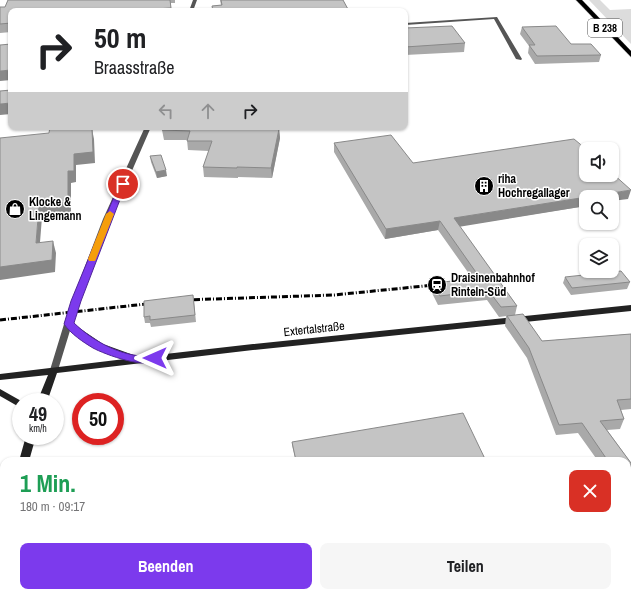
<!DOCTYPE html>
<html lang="de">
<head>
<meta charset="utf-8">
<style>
  body { margin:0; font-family:"Archivo Narrow",sans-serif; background:#f6f6f6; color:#202124; height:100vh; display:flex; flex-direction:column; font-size:15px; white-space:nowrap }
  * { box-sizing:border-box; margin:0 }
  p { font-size:13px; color:#757577 }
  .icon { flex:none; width:22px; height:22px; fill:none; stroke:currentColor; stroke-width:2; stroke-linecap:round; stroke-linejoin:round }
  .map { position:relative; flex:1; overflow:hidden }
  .sheet { position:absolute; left:0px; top:457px; width:631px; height:140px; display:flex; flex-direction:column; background:#fff; border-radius:12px 12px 0 0; box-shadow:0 1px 3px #0004 }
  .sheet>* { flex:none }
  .top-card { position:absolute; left:8px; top:8px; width:400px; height:122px; border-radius:8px; box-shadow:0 1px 3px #0004; background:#fff; color:#202124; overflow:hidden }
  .fabs { position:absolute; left:579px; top:142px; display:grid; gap:8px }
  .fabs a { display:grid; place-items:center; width:40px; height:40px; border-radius:8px; background:#fff; box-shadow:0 1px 3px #0004; font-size:20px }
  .speed { position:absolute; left:12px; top:393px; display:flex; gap:8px; font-size:20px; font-weight:700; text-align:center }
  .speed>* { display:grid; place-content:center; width:52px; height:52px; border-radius:50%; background:#fff; box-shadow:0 1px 3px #0004; line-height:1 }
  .speed small { font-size:10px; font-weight:400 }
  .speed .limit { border:6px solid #d22; background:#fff; color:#111 }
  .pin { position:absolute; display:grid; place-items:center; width:34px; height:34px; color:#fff; margin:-17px; border:2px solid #fff; border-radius:50%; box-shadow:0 1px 4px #0007 }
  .me { position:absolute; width:44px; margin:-22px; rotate:270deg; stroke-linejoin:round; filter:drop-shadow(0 0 3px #0008) }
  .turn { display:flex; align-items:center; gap:14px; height:84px; padding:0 20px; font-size:18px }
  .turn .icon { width:52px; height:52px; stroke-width:2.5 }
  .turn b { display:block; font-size:28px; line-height:34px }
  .lanes { display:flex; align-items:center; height:38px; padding:0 20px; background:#0003; justify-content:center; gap:20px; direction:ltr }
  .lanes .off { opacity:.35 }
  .round { display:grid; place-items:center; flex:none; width:42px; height:42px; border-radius:8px; background:#f6f6f6 }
  .summary { display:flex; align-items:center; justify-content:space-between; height:68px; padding:0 20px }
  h1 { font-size:24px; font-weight:800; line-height:30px; color:#1e9e55 }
  .action { display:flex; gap:8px; margin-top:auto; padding:8px 20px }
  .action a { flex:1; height:46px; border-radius:8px; background:#7c3aed; color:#fff; font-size:16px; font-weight:800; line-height:46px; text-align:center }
  .action a+a { background:#f6f6f6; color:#202124 }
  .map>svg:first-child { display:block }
  .green { fill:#dcdcdc }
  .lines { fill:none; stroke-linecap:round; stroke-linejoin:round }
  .primary-casing { stroke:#dbdbdb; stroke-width:1 }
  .minor { fill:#555; fill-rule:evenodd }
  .secondary { fill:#222; fill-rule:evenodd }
  .primary { fill:#000; fill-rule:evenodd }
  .rail { stroke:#000; stroke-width:3; stroke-dasharray:6 2 1 2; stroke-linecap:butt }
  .wall { fill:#a9a9a9 }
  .shaded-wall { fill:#898989 }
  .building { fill:#c4c4c4; stroke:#898989 }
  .route { fill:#7c3aed; stroke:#51269a }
  .slow { fill:#f59e0b }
  .labels { text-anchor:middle; stroke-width:3; stroke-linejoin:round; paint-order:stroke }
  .shield { fill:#fff; stroke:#4c4c4c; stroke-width:1 }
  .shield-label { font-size:11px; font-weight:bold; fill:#000 }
  .poi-label { font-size:12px; font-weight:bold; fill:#000; stroke:#fff; text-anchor:start }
  .street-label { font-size:12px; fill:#000; stroke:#fff }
</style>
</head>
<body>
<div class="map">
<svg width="631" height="597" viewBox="0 0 631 597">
  <rect width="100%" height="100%" fill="#fff"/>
  <path class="green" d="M589,0h11l10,10 21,-1v35z"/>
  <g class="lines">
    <g class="primary-casing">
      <path id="primary" d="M576,0h6l49,51v6z"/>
    </g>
    <path class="minor" d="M193,0h4l-4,11h-4z
      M497,17l25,42 -1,1 -5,-1 -22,-40 -89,6v-2z
      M145,127h6l-40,92 -35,92 -18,59 -1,2h-6l-1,-2 18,-59 35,-92z"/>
    <path class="secondary" d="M631,305v6l-378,39 -196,23 -10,29h-10l11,-27 -48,5v-6l125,-15c-22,-7 -41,-17 -59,-33l-1,-2 1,-2 3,-1 34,23 36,13 114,-13z
      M0,389l23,13h-2v6l-21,-12z
      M26,436h10l-7,25h-10z
      M9,593h12l1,4h-12z"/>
    <use href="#primary" class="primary"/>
    <path class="rail" d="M183,300l151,-5 110,-11
      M0,320l155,-17"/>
  </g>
  <path class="wall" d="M8,0h167v3h-4v8h-160v21l-11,1v-26h5z
    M220,0h123l6,11h-137v-5l9,-1z
    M522,27l79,28 -2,7 -64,2 -7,-11 1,-7 -9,-12z
    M405,28l60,15 -1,9 -59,3z
    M405,65l2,4v9h-2z
    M405,84l1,3v9h-1z
    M164,127h86v1l29,1 1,9 -8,40 -34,-1v1l-34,-1 -1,-10 6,-16 -21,-1 -1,-10h-23l-2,-10z
    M334,143l79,20 215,36 -42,-2v9l-127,20 58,80 -2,9 27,26 89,-7v75l-10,1 3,9 -4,10 -13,1 24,33v47l-4,-6v-43h-29l-20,-28 -22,2 -29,-77 -22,-32 1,-10 -7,1 -12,-17 -49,5 -6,-12 2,-10 38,-5 -34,-48 -53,9 -51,-87z
    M150,156l17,20 -10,2 -6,-16z
    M565,277l65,5 -3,7 -56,6 -8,-12z
    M194,302l2,20 -45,5 -1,-4h-5l-1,-6z
    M292,442l194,19h-190l-4,-16z
    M519,593h108l4,4h-113z"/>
  <path class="shaded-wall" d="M11,70v10l-11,1v-10z
    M11,103v11l-11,1v-11z
    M92,129l2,10 1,24 -19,2v17l-5,1v31l-29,3 -3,38 -3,-12 3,-37 29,-35 6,-17z
    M279,129l1,9 -8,40 -1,-10z
    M166,170l1,6 -10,2 -1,-6z
    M631,190l-3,9 -16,2v-4h-26v9l-134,22 2,-10z
    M440,221l-2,9 -53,9 1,-10z
    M53,241l3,12 -1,19 -55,8v-13z"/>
  <path class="building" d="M8,0h162l1,8 -32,2v1h-128v12l-11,1v-17h5z
    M221,0h122l6,11h-27v-1l-11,1h-98l-1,-5 10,-1z
    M452,26l13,17 -60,4v-19z
    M556,26l15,18h20l10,11 -64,1 -8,-11h6l-13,-18z
    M11,44v26l-11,1v-26z
    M11,90v13l-11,1v-13z
    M50,127h39v2h3l1,23 -19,2v17h-6v31l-29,4 -3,37 17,-2 -1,19 -52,7v-129l49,-5z
    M164,127h84v1l31,1 -8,39 -34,-1v1l-34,-1 9,-26h-25l3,-10 -28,-1z
    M391,135l22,28 161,-24 12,10v26h26v-2l19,17 -177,28 63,88 -16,1 -13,-17 -48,6 -6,-13 46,-5 -40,-57 -54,8 -52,-86z
    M161,155l5,15 -10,2 -6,-16z
    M621,271l9,11 -58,6 -7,-11z
    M193,295l2,20 -45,5v-4l-6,1v-16z
    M523,314l19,27 89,-7v65l-14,1 7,19 -24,2 31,42v31l-4,-6v-27h-19l-26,-38 -23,2 -30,-77 -22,-32z
    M463,413l23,48h-190l-4,-19z
    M631,560v37h-105l-2,-4h103v-32z
    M336,595l4,2h-11z"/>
  <path class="route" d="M120,182l6,2 -45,117 -7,22c18,17 41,30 66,33 6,1 12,-2 19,0l1,2c-9,14 -56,-4 -67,-10 -10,-6 -22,-14 -29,-24l7,-23z"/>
  <path class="slow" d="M110,211l4,3 -18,45 -1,2h-6l-1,-2 18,-45z"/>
  <defs>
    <g id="building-disc" transform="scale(1)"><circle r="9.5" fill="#000" stroke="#fff"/><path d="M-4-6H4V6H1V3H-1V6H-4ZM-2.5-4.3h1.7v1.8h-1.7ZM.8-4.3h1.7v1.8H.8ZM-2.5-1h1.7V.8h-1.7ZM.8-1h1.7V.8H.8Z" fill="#fff"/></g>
    <g id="shop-disc" transform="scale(1)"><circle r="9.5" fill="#000" stroke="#fff"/><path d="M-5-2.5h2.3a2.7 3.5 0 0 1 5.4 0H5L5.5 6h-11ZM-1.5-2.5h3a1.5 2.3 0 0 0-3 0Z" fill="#fff"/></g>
    <g id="station-disc" transform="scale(1)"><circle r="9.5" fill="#000" stroke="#fff"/><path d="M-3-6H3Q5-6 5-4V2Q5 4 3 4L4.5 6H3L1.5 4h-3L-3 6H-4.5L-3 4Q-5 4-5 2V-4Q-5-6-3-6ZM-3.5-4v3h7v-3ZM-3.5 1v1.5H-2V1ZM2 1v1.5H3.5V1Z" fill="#fff"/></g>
  </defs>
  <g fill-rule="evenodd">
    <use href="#building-disc" x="484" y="186"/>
    <use href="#shop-disc" x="15" y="209"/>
    <use href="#station-disc" x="437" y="285"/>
  </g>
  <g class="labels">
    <rect class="shield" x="588" y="19" width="34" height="18" rx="3"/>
    <g class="shield-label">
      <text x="605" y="32">B 238</text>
    </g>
    <g class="poi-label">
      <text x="498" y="183">riha<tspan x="498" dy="14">Hochregallager</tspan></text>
      <text x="29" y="206">Klocke &amp;<tspan x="29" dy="14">Lingemann</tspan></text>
      <text x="451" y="282">Draisinenbahnhof<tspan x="451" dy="14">Rinteln-Süd</tspan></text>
    </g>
    <g class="street-label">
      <text transform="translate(314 329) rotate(-6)" y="4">Extertalstraße</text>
    </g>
  </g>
</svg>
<div class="fabs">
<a><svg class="icon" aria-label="sound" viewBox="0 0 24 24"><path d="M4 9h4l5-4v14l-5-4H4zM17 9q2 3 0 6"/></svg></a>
<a><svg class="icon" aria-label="search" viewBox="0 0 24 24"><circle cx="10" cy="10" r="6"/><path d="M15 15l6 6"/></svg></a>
<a><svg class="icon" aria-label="layers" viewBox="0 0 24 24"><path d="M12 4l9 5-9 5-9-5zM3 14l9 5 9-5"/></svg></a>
</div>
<div class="speed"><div>49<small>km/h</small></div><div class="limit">50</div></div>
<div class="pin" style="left:123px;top:184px;background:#d93025"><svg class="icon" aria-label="arrive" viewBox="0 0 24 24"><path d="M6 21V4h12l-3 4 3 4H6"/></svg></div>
<svg class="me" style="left:155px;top:358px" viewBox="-20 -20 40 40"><path d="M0-17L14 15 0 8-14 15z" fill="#7c3aed" stroke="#fff" stroke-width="4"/></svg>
<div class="top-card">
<div class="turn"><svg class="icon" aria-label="right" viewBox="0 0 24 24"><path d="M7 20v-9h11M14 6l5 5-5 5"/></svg><div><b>50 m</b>Braasstraße</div></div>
<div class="lanes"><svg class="icon off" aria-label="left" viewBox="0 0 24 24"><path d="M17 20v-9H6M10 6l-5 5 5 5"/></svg><svg class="icon off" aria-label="ahead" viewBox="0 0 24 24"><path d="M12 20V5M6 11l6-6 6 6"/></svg><svg class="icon" aria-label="right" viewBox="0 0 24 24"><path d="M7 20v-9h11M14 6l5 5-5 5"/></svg></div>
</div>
<section class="sheet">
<div class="summary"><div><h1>1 Min.</h1><p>180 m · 09:17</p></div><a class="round" style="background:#d93025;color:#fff"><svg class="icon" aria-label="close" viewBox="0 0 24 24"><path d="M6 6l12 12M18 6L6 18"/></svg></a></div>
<div class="action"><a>Beenden</a><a>Teilen</a></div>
</section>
</div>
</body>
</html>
